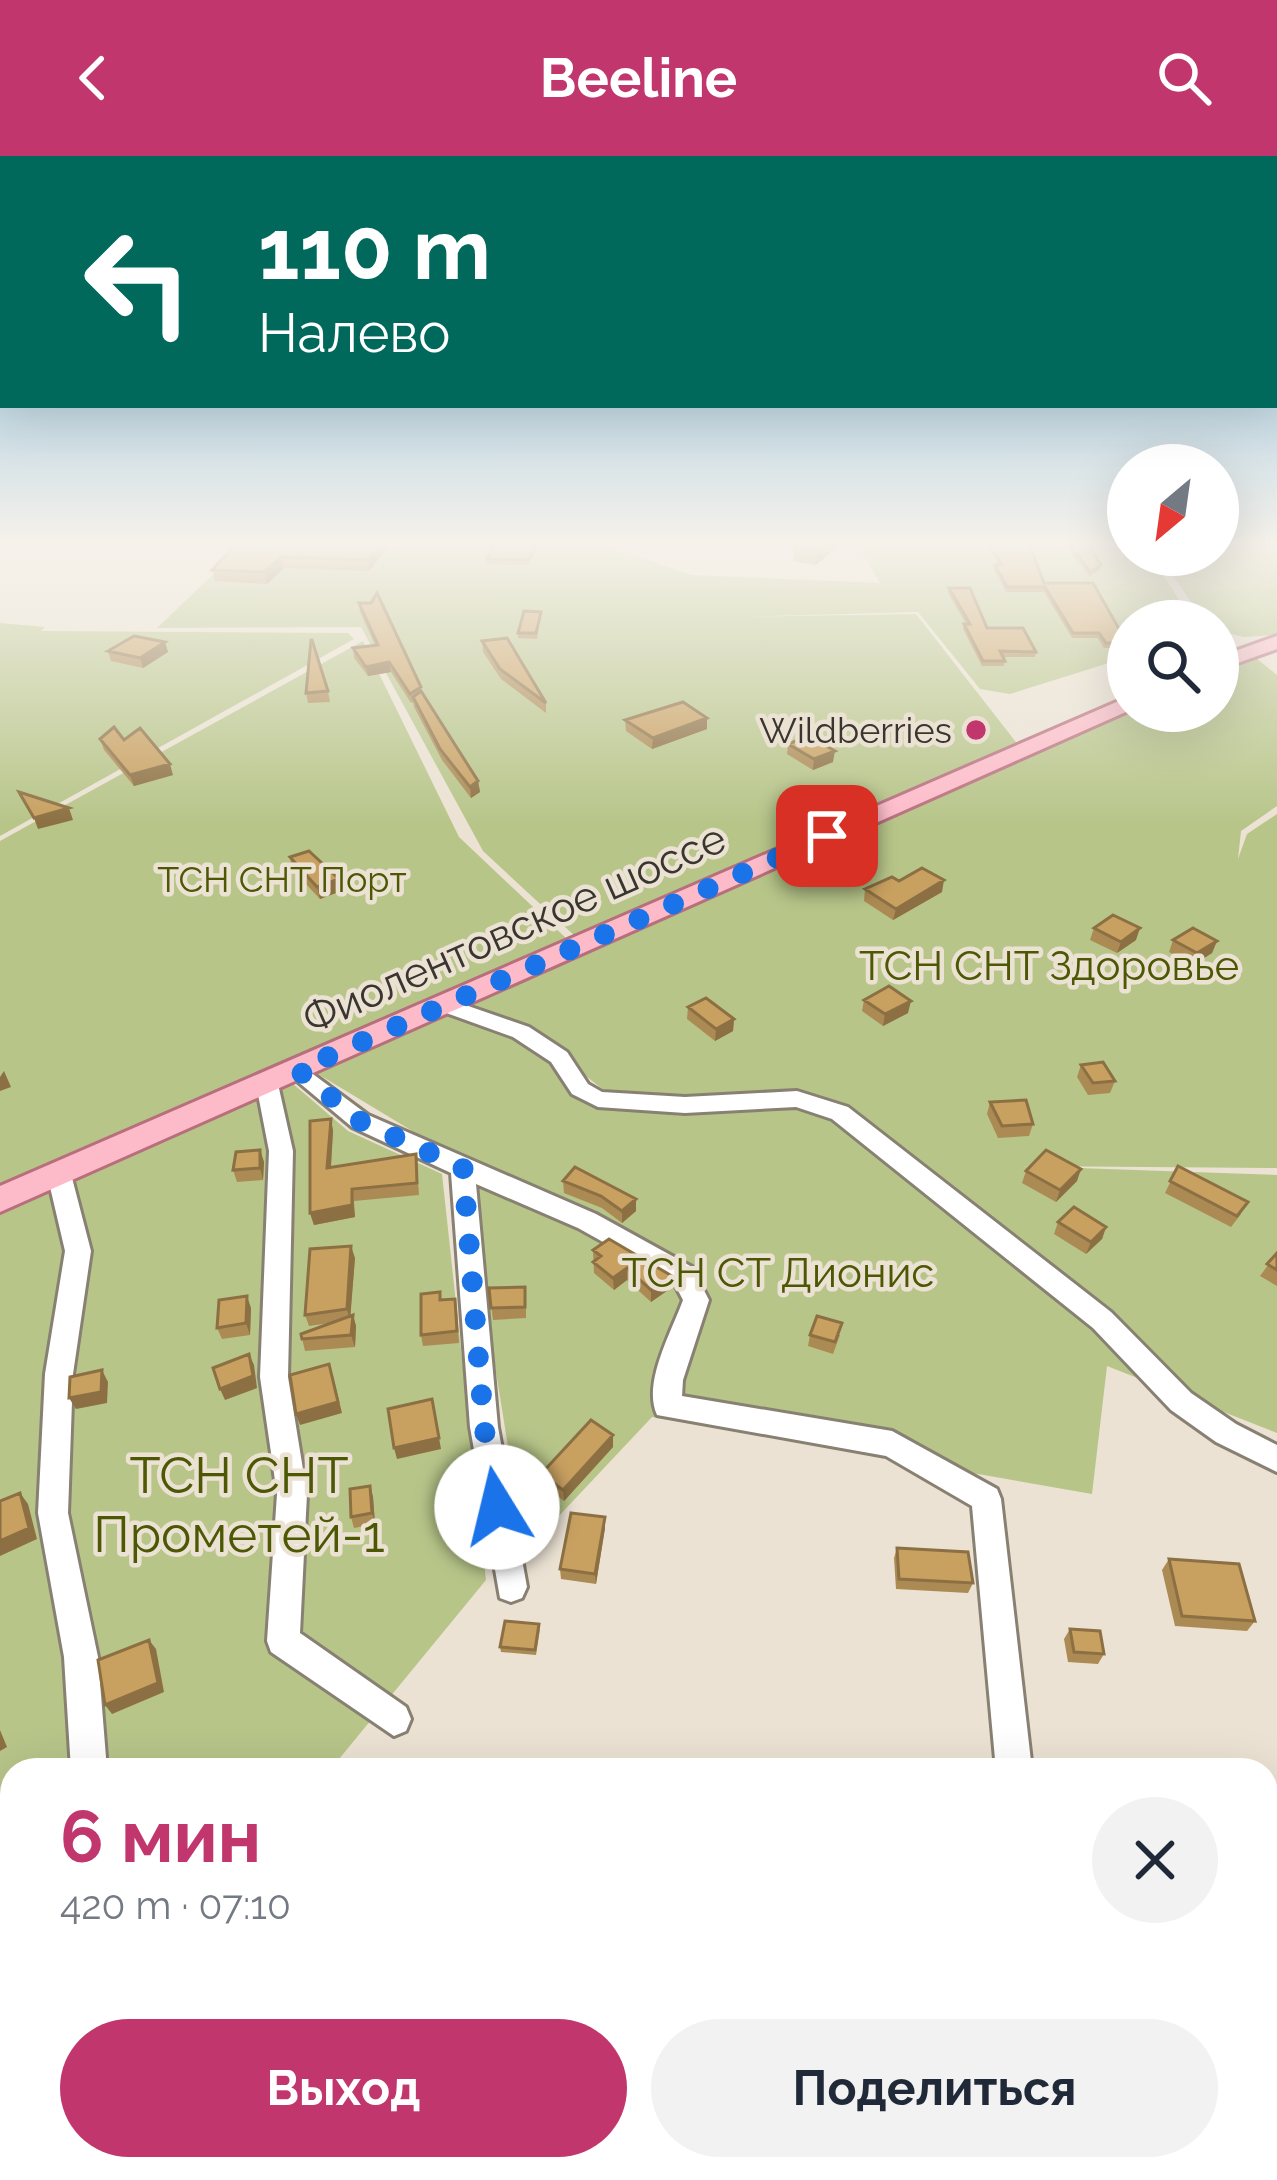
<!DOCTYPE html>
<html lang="ru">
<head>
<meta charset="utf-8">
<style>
  body { margin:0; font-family:Raleway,sans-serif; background:#f2f2f3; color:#1f2937; height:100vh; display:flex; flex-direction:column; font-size:45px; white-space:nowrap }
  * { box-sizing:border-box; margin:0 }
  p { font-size:39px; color:#747a83 }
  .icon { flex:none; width:66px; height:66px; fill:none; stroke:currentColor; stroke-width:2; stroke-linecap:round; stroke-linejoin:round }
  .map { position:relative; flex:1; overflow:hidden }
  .details { position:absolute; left:0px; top:1602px; width:1278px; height:423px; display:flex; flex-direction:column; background:#fff; border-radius:36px 36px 0 0; box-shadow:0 12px 48px #0002 }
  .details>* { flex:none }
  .hud { position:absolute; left:0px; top:0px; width:1278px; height:252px; box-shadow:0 12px 48px #0002; background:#00695c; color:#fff; overflow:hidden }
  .needle { width:78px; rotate:209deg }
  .controls { position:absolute; left:1107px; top:288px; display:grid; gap:24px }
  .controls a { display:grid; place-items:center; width:132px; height:132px; border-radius:50%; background:#fff; box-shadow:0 12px 48px #0002; font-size:60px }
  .pin { position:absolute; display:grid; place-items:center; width:102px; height:102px; color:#fff; margin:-51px; border-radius:24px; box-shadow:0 6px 18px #0006 }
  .me { position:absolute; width:132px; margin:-66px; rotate:351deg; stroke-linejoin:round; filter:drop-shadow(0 0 9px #0008) }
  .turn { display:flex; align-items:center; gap:42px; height:252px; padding:0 60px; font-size:54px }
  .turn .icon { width:156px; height:156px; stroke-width:2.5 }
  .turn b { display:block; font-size:84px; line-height:102px }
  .round { display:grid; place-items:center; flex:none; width:126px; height:126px; border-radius:63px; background:#f2f2f3 }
  .headline { display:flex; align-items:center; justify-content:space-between; height:204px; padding:0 60px }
  h1 { font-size:72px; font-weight:700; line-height:90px; color:#c1366d }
  .button { display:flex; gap:24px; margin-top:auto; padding:24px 60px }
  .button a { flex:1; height:138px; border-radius:72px; background:#c1366d; color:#fff; font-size:48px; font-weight:700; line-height:138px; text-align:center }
  .button a+a { background:#f2f2f3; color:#1f2937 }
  header { display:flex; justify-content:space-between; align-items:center; height:156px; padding:0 60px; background:#c1366d; color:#fff; font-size:54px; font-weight:700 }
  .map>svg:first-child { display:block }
  .green { fill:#b7c589 }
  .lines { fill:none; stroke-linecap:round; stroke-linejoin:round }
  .minor-casing { stroke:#888072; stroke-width:6 }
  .major-casing { stroke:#b76f7c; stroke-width:6 }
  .minor { fill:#fff; fill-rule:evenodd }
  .major { fill:#fdbbc9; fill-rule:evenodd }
  .wall { fill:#ac8a53 }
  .shaded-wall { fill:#8c7043 }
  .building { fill:#c8a060; stroke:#8c7043; stroke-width:3 }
  .route { stroke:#1a73e8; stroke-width:21; stroke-dasharray:0 37.8 }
  .poi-dot { fill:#c1366d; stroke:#ebe2d3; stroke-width:4.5 }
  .labels { text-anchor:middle; stroke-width:9; stroke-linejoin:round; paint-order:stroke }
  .far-poi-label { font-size:36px; fill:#393630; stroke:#ebe2d3; text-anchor:end }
  .far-park-label { font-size:36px; fill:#4c5804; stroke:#ebe2d3 }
  .street-label { font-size:42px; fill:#393630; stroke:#ebe2d3 }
  .park-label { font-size:42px; fill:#4c5804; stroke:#ebe2d3 }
  .near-park-label { font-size:51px; fill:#4c5804; stroke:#ebe2d3 }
</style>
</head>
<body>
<header><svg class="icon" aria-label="back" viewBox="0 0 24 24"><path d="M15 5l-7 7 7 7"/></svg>Beeline<svg class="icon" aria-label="search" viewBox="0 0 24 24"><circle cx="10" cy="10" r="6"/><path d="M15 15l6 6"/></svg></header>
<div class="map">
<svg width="1277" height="2024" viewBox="0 0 1277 2024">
  <rect width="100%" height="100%" fill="#ebe2d3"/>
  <path class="green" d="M248,385h342l102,34 188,8 -24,-42h272v14h22l43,66h-65v36l-118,37 -30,-5 -62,-77 -181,5 179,-3 103,132 -442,192 -94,-87 -122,-224 -204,1z
    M1218,385h59v94l-33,2 -26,-6v-10h-14l-45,-66h59z
    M0,467l45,4 -4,4 307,2 6,6 -354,197z
    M363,485l96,196 108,102 -567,246v-344z
    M1250,497l27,22v131l-36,25 -3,28 9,-25 30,-20v354l-257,-2 257,9v258l-170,-67 -15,128 -440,-77 -127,135 -63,-391 -149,-90 138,-60 63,18 91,80 194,-2 95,38 -66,-43 -37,-8 -130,4 -54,-5 -80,-65 -71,-21 315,-135 357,-164 90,3v-44z
    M292,927l56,48 94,43 44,406 -156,190h-318v389l-12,14v-958z"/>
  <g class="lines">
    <g class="minor-casing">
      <path id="minor" d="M445,842l84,29 38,25 21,32 14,8 83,5 112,-6 51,16 263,205 80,81 45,31 41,21v27l-61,-30 -45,-32 -78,-82 -261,-209 -36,-12 -111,6 -87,-6 -26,-13 -21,-32 -38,-25 -75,-27 -3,-5z
        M298,907l70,52 228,99 96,53 17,33 -26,80 -1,16 210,35 105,58 4,10 31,271h-36l-24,-264 -86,-50 -229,-41c-15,-32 15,-84 26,-115l-10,-19 -95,-53 -102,-44 22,243 29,160 -5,11 -11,4 -11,-4 -30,-171 -19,-254 -99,-46 -62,-52 -3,-5z
        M267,920l11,8 15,67 -5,226 19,117 -7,139 106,74 5,12 -5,12 -12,5 -123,-84 -4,-11 10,-147 -17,-117 9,-226 -13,-67z
        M59,1009l12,9 20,77 -18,123 -5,139 30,144 9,113h-36l-7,-113 -26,-144 7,-139 20,-123 -18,-77z
        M1033,2013h42l3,11h-44z"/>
    </g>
    <g class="major-casing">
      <path id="major" d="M1277,480v13l-59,21v-13z
        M1128,541v14l-1128,501v-26z"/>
    </g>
    <use href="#minor" class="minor"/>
    <use href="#major" class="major"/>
  </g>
  <path class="wall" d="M260,385h133l-24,30 -85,-3 -17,16 -52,-3 -3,-11z
    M496,385h44l-11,24 -42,-1v-5z
    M802,385h42l-28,24 -23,-4 1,-14z
    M985,385h43l16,42 83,60 -2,5h-21l-6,-10h-26l-28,-46h-38l-12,-22 1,-5h4z
    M1063,385h23l15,24 -1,5 -11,7z
    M949,432l38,40 49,24 -1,5h-32l2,4 -1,5h-22l-19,-37 1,-5h2l-18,-31z
    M359,447l62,88 57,90 2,11 -9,6 -29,-38 -28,-53 -1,-5 -2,1 -20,-31 -23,4 -14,-18 -1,-10 22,-3 -15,-33z
    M541,456l-4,27 -19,-1v-5z
    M482,485l64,62v10l-45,-34 -18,-27z
    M165,486l3,10 -25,16 -32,-7 -3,-10z
    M328,535l2,11 -22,1 -2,-10z
    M707,562v11l-55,20 -26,-18 -1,-11z
    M100,583l24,1 49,35 -39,11 -30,-36z
    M788,588l45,18 -20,8 -26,-16z
    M290,701l49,22 2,12 -21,8 -28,-30z
    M899,725l43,11 -49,28 -29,-19 1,-12z
    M1094,772l42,12 -19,13 -27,-13z
    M1173,784l44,1 -5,12 -19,12 -24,-13z
    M864,844l44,13 -25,13 -21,-15z
    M688,851l46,12 -1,12 -18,10 -28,-22z
    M1081,909l34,16 -5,12 -22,2 -11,-18z
    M990,946l43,22 -4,12 -31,2 -11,-24z
    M331,963l2,12 -2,36 85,-13 3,41 -65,6 1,16 -41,8 -4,-12z
    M260,994l4,12 -1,18 -26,2 -4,-12z
    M1178,1010l63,48 -10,13 -66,-34z
    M1026,1015l51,10 -21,21 -34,-19z
    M563,1025l73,30 -14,12 -20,-15 -38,-15z
    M1058,1066l48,5 -4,12 -16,15 -32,-20z
    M593,1094l78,38 -20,14 -24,-22 -13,10 -20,-17z
    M1277,1097v33l-17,-10z
    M355,1102l-5,58 3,-1 3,11 -1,21 -50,4 -4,-17 29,-11 -21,3 -4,-11z
    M489,1132l37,10v20l-33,2z
    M441,1144l16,10 2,33 -36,3 -2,-11z
    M251,1152l-1,27 -28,4 -5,-11z
    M810,1179h30l-7,19 -25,-8z
    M613,1291l-49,54 -22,-16 -1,-11z
    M370,1330l3,11 2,27 -21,4 -3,-11z
    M605,1361v11l-9,56 -35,-5 -1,-10z
    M897,1392l76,35 -5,10 -72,-4 -2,-31z
    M1169,1403l86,62 -8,10 -72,-5 -13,-56z
    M540,1473l-4,26 -35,-3 -1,-5z
    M1070,1473l34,25 -6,10 -30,-2 -4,-23z"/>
  <path class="shaded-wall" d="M383,385h10l-24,30 -1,-11z
    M830,385h14l-28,24 1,-14z
    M281,401l3,11 -17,16 -3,-12z
    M165,486l3,10 -25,16 -3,-10z
    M389,506l2,10 -23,4 -2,-9z
    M707,562v11l-55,20 1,-11z
    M835,595l-2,11 -20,8 1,-11z
    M170,608l3,11 -39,11 -4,-11z
    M478,625l2,11 -9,6 -1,-11z
    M69,652l4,12 -35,9 -4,-11z
    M339,723l2,12 -21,8 -3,-12z
    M944,724l-2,12 -49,28 3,-11z
    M1140,772l-4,12 -19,13 4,-11z
    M1217,785l-5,12 -19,12 4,-12z
    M911,845l-3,12 -25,13 2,-12z
    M734,863l-1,12 -18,10 1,-12z
    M4,915l7,16 -11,4v-14z
    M331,963l2,12 -3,49 -3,-12z
    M260,994l4,12 -1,18 -3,-12z
    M1081,1013l-4,12 -21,21 4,-12z
    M352,1033l3,28 -41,8 -4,-12z
    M636,1043v12l-14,12v-12z
    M1106,1071l-4,12 -16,15 5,-12z
    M351,1090l4,12 -5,63 -3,-12z
    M627,1112v12l-13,10 -1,-12z
    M672,1120l-1,12 -20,14v-12z
    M247,1140l4,12 -1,27 -4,-12z
    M353,1159l3,11 -1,21 -4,-12z
    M249,1198l5,11 3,23 -32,12 -5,-11z
    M102,1214l6,12 -1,21 -31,6 -7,-11z
    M333,1220l9,37 -42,12 -4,-11z
    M432,1243l9,50 -44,10 -3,-11z
    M613,1279v12l-49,54 -1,-11z
    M370,1330l3,11 2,27 -3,-11z
    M20,1337l8,11 9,35 -37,17v-15z
    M605,1361v11l-9,56 -1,-10z
    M149,1484l7,9 8,43 -52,22 -7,-9z
    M0,1574l7,17 -7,4z
    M12,1782v16l-12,5v-16z"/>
  <path class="building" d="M260,385h123l-15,19 -87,-3 -17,15 -52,-2 25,-27 20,1z
    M496,385h41l-8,19 -42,-1z
    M802,385h28l-13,10 -23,-4z
    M988,385h40l16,42h49l34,60h-21l-7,-10h-26l-28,-46h-38l-12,-22h7z
    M1067,385h19l15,24 -11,7z
    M949,432h21l17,40h36l13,24 -36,-1 5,10h-22l-19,-37h6z
    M377,437l44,94 -11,7 -21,-32 -23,5 -13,-19 25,-3 -19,-42h12z
    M524,455l17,1 -5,21h-18z
    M134,480l31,6 -25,16 -32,-7z
    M507,482l39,65 -46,-34 -18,-28z
    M311,484h1l16,51 -22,2z
    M421,535l57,90 -8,6 -30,-38 -27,-52z
    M683,546l24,16 -54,20 -28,-18z
    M114,571l10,13 16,-12 30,36 -40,11 -30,-36z
    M809,580l26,15 -21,8 -26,-15z
    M19,636l50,16 -35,10z
    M309,695l30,28 -22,8 -27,-30z
    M922,712l22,12 -48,29 -31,-20 27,-12 7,4z
    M1113,759l27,13 -19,14 -27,-14z
    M1193,772l24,13 -20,12 -24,-13z
    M889,830l22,15 -26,13 -21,-14z
    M706,842l28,21 -18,10 -28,-22z
    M1103,906l12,19 -22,2 -12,-18z
    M1026,944l7,24 -31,2 -12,-24z
    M331,963l-4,49 89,-14 1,29 -65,6v16l-42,8v-92z
    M260,994v18l-27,2 3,-18z
    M1046,994l35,19 -21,21 -34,-19z
    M1178,1010l70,36 -11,14 -67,-35z
    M575,1011l61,32 -14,12 -21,-15 -38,-15z
    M1074,1051l32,20 -15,15 -33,-20z
    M609,1083l63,37 -21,14 -24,-22 -14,10 -20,-16 8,-6 -8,-6z
    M351,1090l-4,63 -42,6 5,-66z
    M1277,1097v17l-10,-6z
    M525,1131v20l-34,1 -2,-20z
    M440,1136v8l15,-1 2,32 -36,4v-41z
    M247,1140l-1,27 -29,5 2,-28z
    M353,1159l-2,20 -49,4 -1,-5z
    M817,1160l25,7 -7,19 -25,-7z
    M249,1198l4,22 -33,13 -7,-21z
    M329,1208l9,38 -42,12 -6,-39z
    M102,1214l-1,22 -32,6 1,-21z
    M432,1243l7,39 -45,10 -6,-39z
    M591,1264l22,15 -50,55 -22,-16z
    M370,1330l2,27 -21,4 -1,-28z
    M20,1337l9,35 -29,13v-40z
    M571,1357l34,4 -10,57 -35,-5z
    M897,1392l71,4 5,31 -74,-4z
    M1169,1403l70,5 16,57 -73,-5z
    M505,1465l34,3 -4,26 -35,-3z
    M1070,1473l30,2 4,23 -30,-2z
    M149,1484l9,43 -53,22 -7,-45z
    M12,1715v67l-12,5v-68z"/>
  <linearGradient id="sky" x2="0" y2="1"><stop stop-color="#6bb0db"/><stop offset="0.58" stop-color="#f6f2eb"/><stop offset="1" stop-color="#f6f2eb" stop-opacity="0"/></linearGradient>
  <rect width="1277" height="668" fill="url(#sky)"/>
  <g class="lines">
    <path class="route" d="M497,1351l-13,-80 -21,-259 -103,-47 -62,-51 529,-234"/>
  </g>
  <circle class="poi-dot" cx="976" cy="574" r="12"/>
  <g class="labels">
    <g class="far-poi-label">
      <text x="952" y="587">Wildberries</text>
    </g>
    <g class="far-park-label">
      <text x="282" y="736">ТСН СНТ Порт</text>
    </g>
    <g class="street-label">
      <text transform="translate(514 772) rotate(-24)" y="15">Фиолентовское шоссе</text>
    </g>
    <g class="park-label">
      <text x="1049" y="824">ТСН СНТ Здоровье</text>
      <text x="778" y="1131">ТСН СТ Дионис</text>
    </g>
    <g class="near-park-label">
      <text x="239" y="1337">ТСН СНТ<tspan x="239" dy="59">Прометей-1</tspan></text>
    </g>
  </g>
</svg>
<div class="controls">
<a><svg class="needle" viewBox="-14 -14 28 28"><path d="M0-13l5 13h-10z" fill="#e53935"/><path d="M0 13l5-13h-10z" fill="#747a83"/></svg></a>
<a><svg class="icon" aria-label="search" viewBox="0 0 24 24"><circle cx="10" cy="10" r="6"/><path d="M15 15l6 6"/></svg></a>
</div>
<div class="pin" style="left:827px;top:680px;background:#d93025"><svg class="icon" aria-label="arrive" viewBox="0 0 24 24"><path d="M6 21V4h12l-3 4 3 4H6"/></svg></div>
<svg class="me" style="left:497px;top:1351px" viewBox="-20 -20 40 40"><circle r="19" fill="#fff"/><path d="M0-13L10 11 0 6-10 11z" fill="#1a73e8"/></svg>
<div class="hud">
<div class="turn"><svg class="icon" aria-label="left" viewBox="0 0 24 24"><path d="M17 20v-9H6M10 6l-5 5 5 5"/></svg><div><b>110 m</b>Налево</div></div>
</div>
<section class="details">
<div class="headline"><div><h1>6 мин</h1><p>420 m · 07:10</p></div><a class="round"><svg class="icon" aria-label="close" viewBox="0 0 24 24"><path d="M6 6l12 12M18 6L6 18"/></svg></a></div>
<div class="button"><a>Выход</a><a>Поделиться</a></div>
</section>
</div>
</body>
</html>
